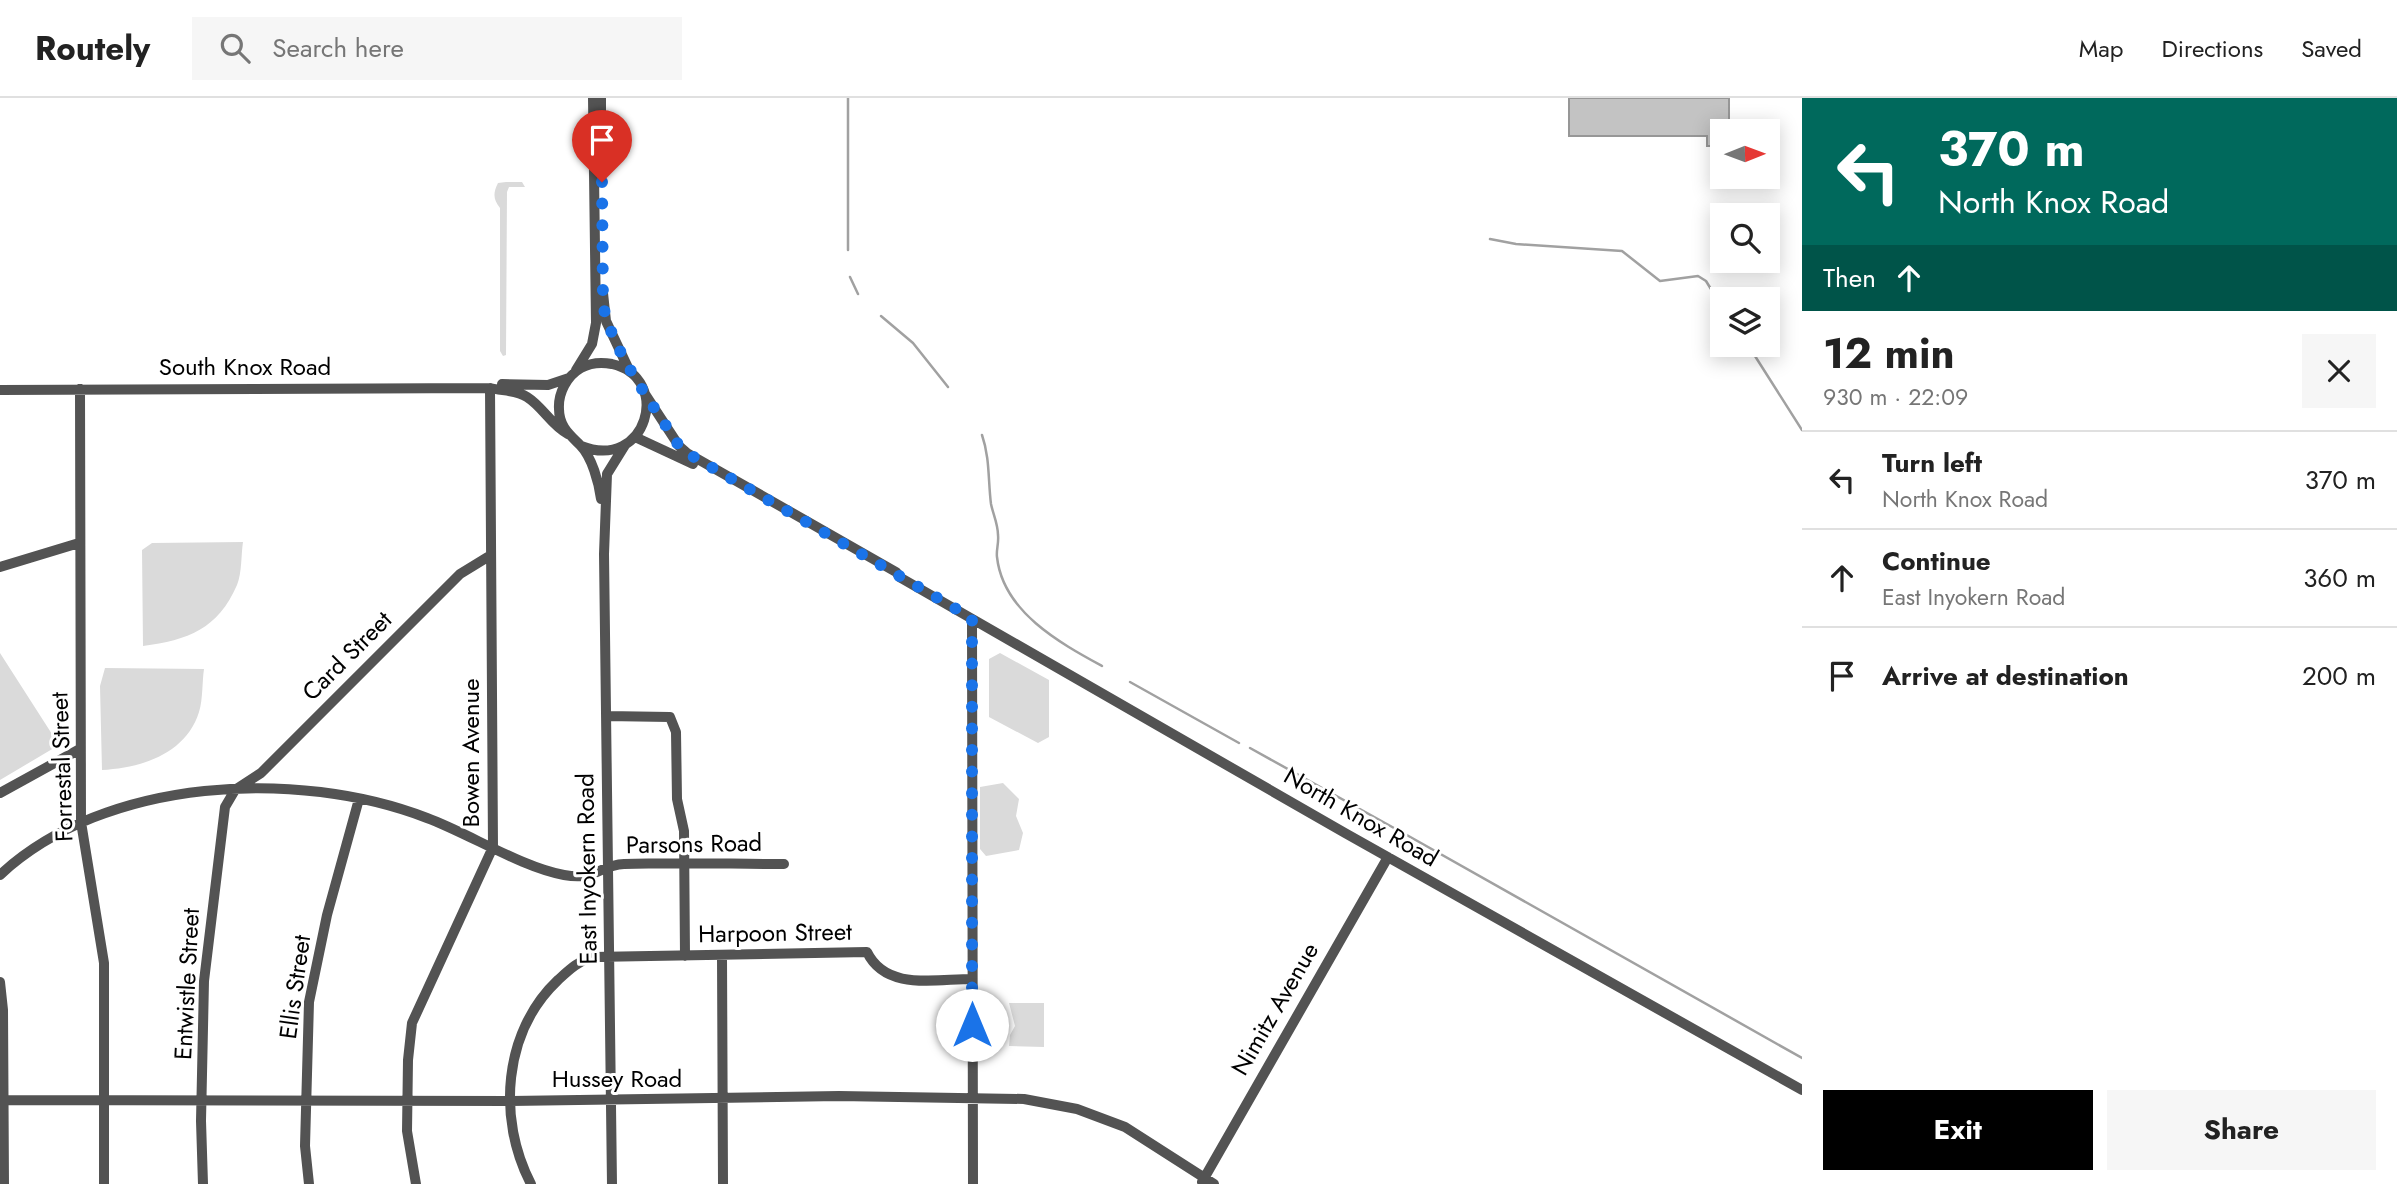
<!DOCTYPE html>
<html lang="en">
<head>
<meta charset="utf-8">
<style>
  body { margin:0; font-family:Jost,sans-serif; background:#f6f6f6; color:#222; height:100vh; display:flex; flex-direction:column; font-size:26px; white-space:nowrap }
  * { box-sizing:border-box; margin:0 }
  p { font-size:23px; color:#767676 }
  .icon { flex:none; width:38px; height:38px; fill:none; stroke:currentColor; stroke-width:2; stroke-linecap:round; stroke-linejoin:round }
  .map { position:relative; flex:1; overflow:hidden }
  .sheet { display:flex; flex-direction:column; background:#fff; width:595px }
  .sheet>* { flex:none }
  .top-card { background:#00695c; color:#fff; overflow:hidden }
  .needle { width:46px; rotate:89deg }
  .controls { position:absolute; left:1710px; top:21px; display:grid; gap:14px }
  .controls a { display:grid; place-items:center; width:70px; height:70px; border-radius:0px; background:#fff; box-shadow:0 4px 18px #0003; font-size:35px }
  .pin { position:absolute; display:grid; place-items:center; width:60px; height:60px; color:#fff; margin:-72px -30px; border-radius:50% 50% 50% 0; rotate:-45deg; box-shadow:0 0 7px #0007 }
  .pin .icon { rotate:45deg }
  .me { position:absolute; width:77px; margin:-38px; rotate:0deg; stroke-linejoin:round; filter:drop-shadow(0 0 5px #0008) }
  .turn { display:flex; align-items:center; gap:24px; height:147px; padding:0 21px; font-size:32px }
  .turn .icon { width:91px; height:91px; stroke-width:2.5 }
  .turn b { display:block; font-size:49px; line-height:60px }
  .then { display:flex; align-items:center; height:66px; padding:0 21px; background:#0003; gap:14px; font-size:26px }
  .round { display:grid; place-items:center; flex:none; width:74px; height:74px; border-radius:0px; background:#f6f6f6 }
  .overview { display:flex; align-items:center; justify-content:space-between; height:119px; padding:0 21px }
  h1 { font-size:42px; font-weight:700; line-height:52px }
  .action { display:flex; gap:14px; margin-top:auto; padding:14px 21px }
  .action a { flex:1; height:80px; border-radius:0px; background:#000; color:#fff; font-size:28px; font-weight:700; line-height:80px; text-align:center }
  .action a+a { background:#f6f6f6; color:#222 }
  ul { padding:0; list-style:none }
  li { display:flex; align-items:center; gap:21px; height:98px; padding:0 21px; border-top:2px solid #e0e0e0 }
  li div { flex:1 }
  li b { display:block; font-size:26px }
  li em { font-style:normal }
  header { display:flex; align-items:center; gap:42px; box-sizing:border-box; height:98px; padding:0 35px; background:#fff; border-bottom:2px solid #e0e0e0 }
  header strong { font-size:33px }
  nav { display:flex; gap:38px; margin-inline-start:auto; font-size:24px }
  .search { width:490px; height:63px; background:#f6f6f6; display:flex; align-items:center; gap:18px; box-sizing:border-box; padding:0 24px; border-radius:0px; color:#767676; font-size:26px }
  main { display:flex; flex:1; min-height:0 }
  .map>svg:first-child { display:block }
  .green { fill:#dadada }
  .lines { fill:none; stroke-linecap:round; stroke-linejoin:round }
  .stream { stroke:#a1a1a1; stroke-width:2.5 }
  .building { fill:#c3c3c3; stroke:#979797; stroke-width:2 }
  .minor { stroke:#535353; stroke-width:10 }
  .route { stroke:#1a73e8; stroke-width:12; stroke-dasharray:0 21.6 }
  .labels { text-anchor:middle; stroke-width:6; stroke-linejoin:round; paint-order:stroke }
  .street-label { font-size:24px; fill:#000; stroke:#fff }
</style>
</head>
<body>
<header>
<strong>Routely</strong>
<div class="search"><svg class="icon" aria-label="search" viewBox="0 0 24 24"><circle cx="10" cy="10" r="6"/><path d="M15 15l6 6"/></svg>Search here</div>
<nav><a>Map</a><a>Directions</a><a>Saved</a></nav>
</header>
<main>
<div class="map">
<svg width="1802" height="1086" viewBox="0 0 1802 1086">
  <rect width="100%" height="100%" fill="#fff"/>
  <path class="green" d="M506,84h16l3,5h-16l-2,5 -1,163 -3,1 -3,-5v-143c-7,-9 -7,-15 -2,-25z
    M243,444c-2,13 -1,31 -6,43 -19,44 -49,55 -94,61l-1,-96 10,-7z
    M0,555l59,92 -59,35z
    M1000,555l49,27v57l-11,6 -49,-26v-58z
    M105,570l99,1c-2,13 -1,30 -5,43 -13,42 -58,56 -97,58l-2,-84z
    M1003,685l16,16 -3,17 7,17 -4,17 -33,6 -6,-7v-62z
    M1009,905h35v44l-35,-1 1,-11 5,-9z"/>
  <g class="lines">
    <path class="stream" d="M848,0v152
      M1490,141l26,5 106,7 38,30 38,-5 8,5 16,26
      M850,179l8,17
      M881,218l32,27 35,44
      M1748,247l54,85
      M982,337c8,23 6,46 9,69 2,10 7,20 7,31 1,8 -2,15 -1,22 6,55 63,86 105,109
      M1130,584l109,61
      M1250,650l144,80
      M1405,736l397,224"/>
  </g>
  <path class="building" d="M1569,0h160v33h-7v15h-15v-10h-138z"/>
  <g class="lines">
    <path class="minor" d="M601,0v36
      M603,195l3,28 24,51
      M576,272l16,-26 4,-21 -3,-225
      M502,286l46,1 21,-7
      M80,291l1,433 23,141v221
      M0,292l490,-2c12,3 26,2 37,9 16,10 24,28 41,37
      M645,296l34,52 8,7 209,119 5,6 444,255 457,257
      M635,339l58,27
      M581,348c66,26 92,-68 31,-82 -10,-2 -22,-1 -31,4 -14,8 -23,25 -22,41 0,17 10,25 21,36 12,12 19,38 21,54
      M0,469l79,-24
      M972,521l1,565
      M606,618l64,1 6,15 1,67 7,32 1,125
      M0,695l80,-44
      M0,777c105,-98 298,-107 427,-57 41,15 96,50 137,57 33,6 35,-10 60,-11 53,-2 107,0 160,0
      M722,858l1,228
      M0,884l3,28 1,174
      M0,1002l511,1 328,-5 185,3 53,10 48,18 89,57
      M1202,1084l186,-325
      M203,1086l-2,-63 3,-140 21,-174 10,-17 26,-17 199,-199 31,-19
      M309,1086l-4,-38 4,-144 18,-87 32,-116
      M416,1086l-9,-53 1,-71 4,-37 81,-176 -3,-459
      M531,1086c-34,-65 -28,-152 27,-204 11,-10 20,-19 35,-23l274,-5c19,39 68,27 105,27
      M612,1086l-8,-630 3,-80 18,-29"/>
  </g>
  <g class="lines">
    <path class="route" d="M602,84l1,123c10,48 50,99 76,141l8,7 285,165v407"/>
  </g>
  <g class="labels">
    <g class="street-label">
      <text x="245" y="277">South Knox Road</text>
      <text transform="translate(347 558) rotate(-45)" y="8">Card Street</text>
      <text transform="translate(471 655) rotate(-90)" y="8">Bowen Avenue</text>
      <text transform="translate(62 669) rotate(-92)" y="8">Forrestal Street</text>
      <text transform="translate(1361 719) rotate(30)" y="8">North Knox Road</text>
      <text transform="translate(694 746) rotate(-1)" y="8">Parsons Road</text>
      <text transform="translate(587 771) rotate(-91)" y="8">East Inyokern Road</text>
      <text transform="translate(775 835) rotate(-1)" y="8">Harpoon Street</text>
      <text transform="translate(187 886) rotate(-87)" y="8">Entwistle Street</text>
      <text transform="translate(295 889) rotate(-82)" y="8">Ellis Street</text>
      <text transform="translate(1275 911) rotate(-60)" y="8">Nimitz Avenue</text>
      <text x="617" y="989">Hussey Road</text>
    </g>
  </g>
</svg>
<div class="controls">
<a><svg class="needle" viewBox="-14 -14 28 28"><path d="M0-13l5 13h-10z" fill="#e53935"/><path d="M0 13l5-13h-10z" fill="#767676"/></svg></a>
<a><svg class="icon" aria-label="search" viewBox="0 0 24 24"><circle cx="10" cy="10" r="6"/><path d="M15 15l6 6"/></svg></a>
<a><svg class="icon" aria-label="layers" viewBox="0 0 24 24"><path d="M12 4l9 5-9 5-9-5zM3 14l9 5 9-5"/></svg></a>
</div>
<div class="pin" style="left:602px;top:84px;background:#d93025"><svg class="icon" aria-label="arrive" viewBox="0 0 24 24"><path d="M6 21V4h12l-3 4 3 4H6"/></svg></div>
<svg class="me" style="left:972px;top:927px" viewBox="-20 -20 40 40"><circle r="19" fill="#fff"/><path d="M0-13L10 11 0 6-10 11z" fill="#1a73e8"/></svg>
</div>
<section class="sheet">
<div class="top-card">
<div class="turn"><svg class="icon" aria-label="left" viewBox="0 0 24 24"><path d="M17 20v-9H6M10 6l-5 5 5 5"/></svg><div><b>370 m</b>North Knox Road</div></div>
<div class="then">Then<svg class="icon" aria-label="ahead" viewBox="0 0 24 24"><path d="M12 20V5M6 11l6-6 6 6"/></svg></div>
</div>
<div class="overview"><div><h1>12 min</h1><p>930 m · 22:09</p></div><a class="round"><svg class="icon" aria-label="close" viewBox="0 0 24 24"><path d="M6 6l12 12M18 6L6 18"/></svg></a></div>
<ul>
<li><svg class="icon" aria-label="left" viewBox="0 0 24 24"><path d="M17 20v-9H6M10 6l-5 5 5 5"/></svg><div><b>Turn left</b><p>North Knox Road</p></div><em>370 m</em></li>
<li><svg class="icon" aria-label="ahead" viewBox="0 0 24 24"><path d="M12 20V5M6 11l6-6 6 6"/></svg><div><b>Continue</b><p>East Inyokern Road</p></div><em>360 m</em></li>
<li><svg class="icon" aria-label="arrive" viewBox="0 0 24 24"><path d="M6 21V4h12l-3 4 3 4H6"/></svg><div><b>Arrive at destination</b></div><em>200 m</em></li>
</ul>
<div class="action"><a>Exit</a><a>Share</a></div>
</section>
</main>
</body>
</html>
